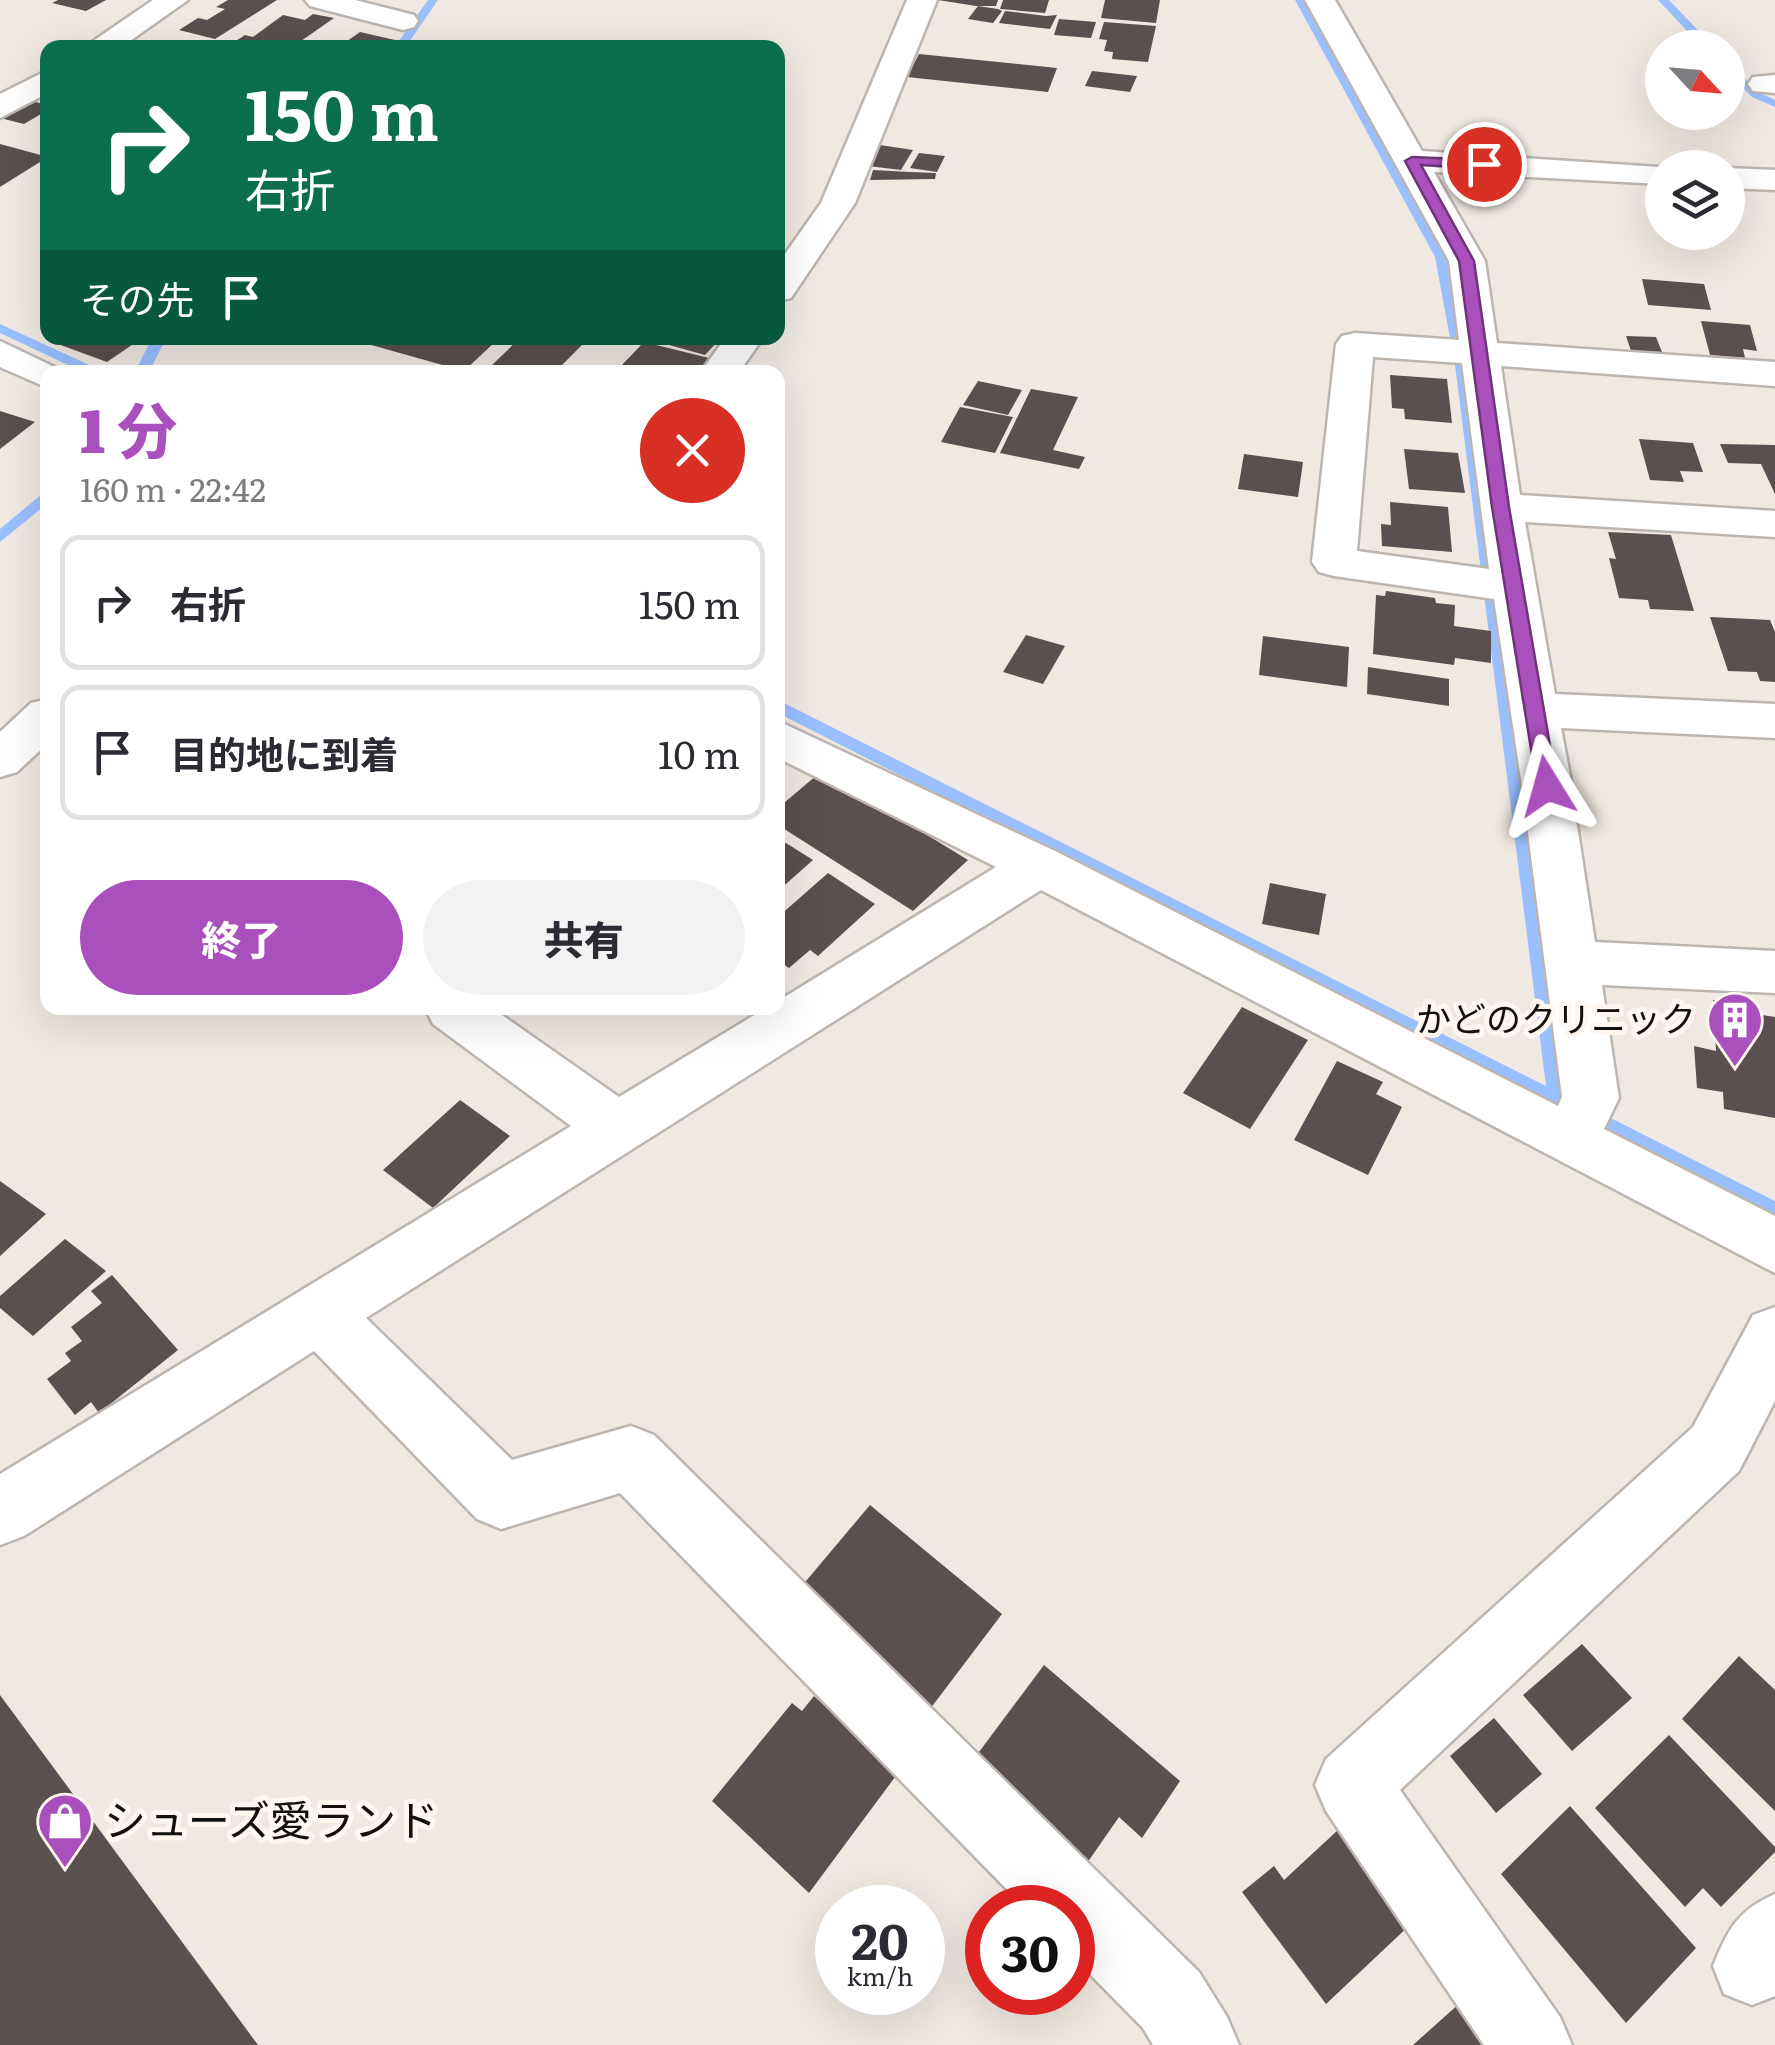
<!DOCTYPE html>
<html lang="ja">
<head>
<meta charset="utf-8">
<style>
  body { margin:0; font-family:Literata,"Noto Sans JP",serif; background:#f2f2f3; color:#2b2b33; height:100vh; display:flex; flex-direction:column; font-size:38px; white-space:nowrap }
  * { box-sizing:border-box; margin:0 }
  p { font-size:32px; color:#7c7c81 }
  .icon { flex:none; width:55px; height:55px; fill:none; stroke:currentColor; stroke-width:2; stroke-linecap:round; stroke-linejoin:round }
  .map { position:relative; flex:1; overflow:hidden }
  .drawer { position:absolute; left:40px; top:365px; width:745px; height:650px; display:flex; flex-direction:column; background:#fff; border-radius:20px; box-shadow:0 10px 40px #0002 }
  .drawer>* { flex:none }
  .banner { position:absolute; left:40px; top:40px; width:745px; height:305px; border-radius:20px; box-shadow:0 10px 40px #0002; background:#0b6e4f; color:#fff; overflow:hidden }
  .needle { width:65px; rotate:116deg }
  .controls { position:absolute; left:1645px; top:30px; display:grid; gap:20px }
  .controls a { display:grid; place-items:center; width:100px; height:100px; border-radius:50%; background:#fff; box-shadow:0 10px 40px #0002; font-size:50px }
  .speed { position:absolute; left:815px; top:1885px; display:flex; gap:20px; font-size:50px; font-weight:700; text-align:center }
  .speed>* { display:grid; place-content:center; width:130px; height:130px; border-radius:50%; background:#fff; box-shadow:0 10px 40px #0002; line-height:1 }
  .speed small { font-size:25px; font-weight:400 }
  .speed .limit { border:15px solid #d22; background:#fff; color:#111 }
  .pin { position:absolute; display:grid; place-items:center; width:85px; height:85px; color:#fff; margin:-42px; border:5px solid #fff; border-radius:50%; box-shadow:0 2px 10px #0007 }
  .me { position:absolute; width:110px; margin:-55px; rotate:352deg; stroke-linejoin:round; filter:drop-shadow(0 0 8px #0008) }
  .turn { display:flex; align-items:center; gap:35px; height:210px; padding:0 40px; font-size:45px }
  .turn .icon { width:130px; height:130px; stroke-width:2.5 }
  .turn b { display:block; font-size:70px; line-height:85px }
  .then { display:flex; align-items:center; height:95px; padding:0 40px; background:#0003; gap:20px; font-size:38px }
  .round { display:grid; place-items:center; flex:none; width:105px; height:105px; border-radius:52px; background:#f2f2f3 }
  .headline { display:flex; align-items:center; justify-content:space-between; height:170px; padding:0 40px }
  h1 { font-size:60px; font-weight:800; line-height:75px; color:#aa50bc }
  .primary-button { display:flex; gap:20px; margin-top:auto; padding:20px 40px }
  .primary-button a { flex:1; height:115px; border-radius:60px; background:#aa50bc; color:#fff; font-size:40px; font-weight:800; line-height:115px; text-align:center }
  .primary-button a+a { background:#f2f2f3; color:#2b2b33 }
  ul { padding:0; list-style:none }
  li { display:flex; align-items:center; gap:30px; height:135px; margin:0 20px 15px; padding:0 20px; border:5px solid #e1e1e2; border-radius:20px }
  li div { flex:1 }
  li b { display:block; font-size:38px }
  li em { font-style:normal }
  .map>svg:first-child { display:block }
  .lines { fill:none; stroke-linecap:round; stroke-linejoin:round }
  .stream { fill:#9abfff; fill-rule:evenodd }
  .building { fill:#59504f }
  .minor-casing { stroke:#bdb6b0; stroke-width:5 }
  .minor { fill:#fff; fill-rule:evenodd }
  .route { fill:#aa50bc; stroke:#6e347a; stroke-width:2.5 }
  .labels { text-anchor:middle; stroke-width:10; stroke-linejoin:round; paint-order:stroke }
  .poi-label { font-size:35px; fill:#12100e; stroke:#fef6ef; text-anchor:end }
  .near-poi-label { font-size:42px; fill:#12100e; stroke:#fef6ef; text-anchor:start }
</style>
</head>
<body>
<div class="map">
<svg width="1775" height="2045" viewBox="0 0 1775 2045">
  <rect width="100%" height="100%" fill="#f0e9e2"/>
  <g class="lines">
    <path class="stream" d="M428,0h10l-33,48h-11z
      M1295,0h10l144,257 20,108 98,717 -2,13 210,106v21l-997,-509v-13l768,386 -91,-721 -20,-108z
      M1658,0h11l46,48h-12z
      M1728,63l32,30 15,7v7l-23,-10 -24,-25z
      M0,324l98,45 2,3h-17l-83,-39z
      M152,338h14l-17,34h-14z
      M48,489v14l-48,39v-13z"/>
  </g>
  <path class="building" d="M58,0h48l-20,11 -34,-8z
    M228,0h49l-62,39 -36,-9 19,-12 9,2 18,-11 -9,-2z
    M938,0h60l-2,6h-20z
    M1003,0h46l-4,13 -45,-4z
    M1105,0h55l-4,23 -55,-5z
    M978,6l20,3 4,2 -9,12 -25,-4z
    M1005,11l41,5 11,-1 -7,14 -51,-6z
    M313,14l21,4 -43,30h-66l20,-13 8,2 30,-22 22,5z
    M1059,19l37,3 -5,16 -37,-3z
    M1104,22l52,4 -8,36 -36,-3 1,-7 -9,-1 3,-11 -8,-1z
    M360,32l35,8 -11,8h-47z
    M919,54l138,14 -9,24 -141,-15z
    M1092,71l45,5 -7,16 -45,-6z
    M28,100l20,5v5l-24,14 -24,-6z
    M0,144l48,13 -48,30z
    M880,145l33,5 -12,20 -33,-4z
    M919,153l26,3 -8,16 -27,-4z
    M873,170l37,2 26,1 -1,6 -65,1z
    M1642,279l62,5 7,26 -63,-5z
    M1701,321l49,4 7,26 -14,-2 2,9 -35,-3z
    M1626,336l30,1 6,15 -31,-1z
    M63,338h79l-35,24 -52,-19z
    M361,338h118l16,4 -31,29 -107,-30z
    M520,338h38l25,6 -21,21 13,4 -4,3h-51l-28,-7z
    M644,338h71l5,1 -15,16z
    M644,342l65,16 -12,14h-91l7,-7 7,2z
    M1390,375l57,4 5,44 -47,-4 -1,-10 -12,-1z
    M978,381l44,9 -14,25 -45,-10z
    M1031,389l47,8 -25,53 32,7 -6,12 -79,-16z
    M960,407l53,10 -18,36 -54,-11z
    M0,411l35,11 -35,27z
    M1639,439l54,4 10,29 -23,-1 4,11 -34,-2z
    M1720,444l55,1v49l-14,-30 -33,-1z
    M1404,449l54,4 7,40 -56,-4z
    M1244,454l59,8 -5,35 -60,-8z
    M1390,502l58,5 4,45 -70,-6 -1,-22 10,1z
    M1608,532l63,3 23,76 -44,-2 -2,-9 -29,-2 -10,-40 7,1z
    M1386,591l49,7 1,5 19,2 -1,21 37,5v32l-36,-5 -1,7 -81,-11 3,-59 9,1z
    M1710,617l60,3 5,12v50l-15,-1 -3,-9 -29,-1z
    M1026,635l39,11 -22,38 -40,-12z
    M1263,636l86,11 -2,40 -88,-12z
    M1368,667l81,12v27l-82,-12z
    M817,775l43,26 5,-4 103,63 -55,51 -135,-86v-17z
    M778,838l35,22 -35,31z
    M828,873l47,31 -57,52 -8,-6 -21,18 -11,-7v-44z
    M1270,883l56,11 -7,41 -57,-11z
    M1713,1000l48,9 1,6 13,2v101l-51,-9 -1,-17 -26,-4 -3,-42 22,5z
    M1242,1007l66,33 -58,89 -67,-36z
    M1337,1061l46,21 -7,12 26,13 -34,68 -74,-35z
    M460,1100l50,36 -77,72 -50,-38z
    M0,1181l46,33 -46,42z
    M65,1239l41,32 -73,65 -33,-28v-12z
    M112,1275l66,75 -79,63 -8,-11 -16,13 -28,-36 24,-18 -6,-8 17,-12 -11,-14 31,-24 -11,-12z
    M870,1505l132,109 -75,99 -126,-126z
    M1582,1644l50,54 -60,53 -49,-56z
    M1739,1656l36,34v121l-93,-92z
    M1044,1665l136,116 -38,57 -23,-21 -34,49 -115,-102z
    M0,1695l258,350h-258z
    M814,1696l84,77 -89,120 -97,-92 80,-98 10,8z
    M1494,1718l48,56 -46,39 -46,-57z
    M1669,1735l106,112v5l-54,55 -18,-19 -18,19 -90,-99z
    M1570,1806l126,142 -70,75 -125,-149z
    M1338,1830l74,93 -86,81 -84,-112 32,-26 10,14z
    M1470,1994l38,51h-95z"/>
  <g class="lines">
    <g class="minor-casing">
      <path id="minor" d="M153,0h35l-68,48h-37z
        M305,0h50l59,15 4,6 -4,6 -11,3 -93,-24z
        M907,0h30l-82,203 -64,95 -13,3v-37l43,-61z
        M1305,0h30l87,151 252,17h-12v16l-228,-12 51,89 12,82 278,19v24l-274,-20 19,129 255,16v26l-250,-15 30,172 220,10v34l-214,-10 11,58 -8,13 -17,5 -17,-5 -8,-13 -28,-187 -160,-23 -15,-4 -7,-10 24,-218 6,-8 13,-3 104,7 -10,-79zM1373,357l89,6 27,206 -132,-18z
        M48,70v23l-48,25v-24z
        M1775,75v18l-22,-2 -5,-7 5,-7z
        M1728,168l47,2v20l-47,-2z
        M725,338h38l-24,34h-38z
        M0,341l65,31h-17v16l-48,-21z
        M48,699v44l-31,29 -17,5v-45l31,-29z
        M778,721l279,131 501,254 4,-9 -35,-272 7,-13 18,-5 18,5 7,13 18,117 180,9v42l-173,-8 17,113 -15,31 171,87v57l-734,-383 -675,428 146,142 119,-34 23,9 545,537 28,45 12,28h-86l-10,-17 -71,-72v-48h-47l-405,-415 -119,36 -24,-10 -163,-168 -290,185 -24,9v-71l571,-348 -138,-102 -8,-16h67l127,89 147,-89h12v-7l218,-134 -218,-109z
        M1775,1307v94l-36,70 -339,319 160,227 12,28h-88l-158,-234 -11,-26 11,-26 367,-332 60,-112z
        M1775,1894v102l-23,9 -28,-11 -11,-28c15,-37 25,-56 62,-72z"/>
    </g>
    <use href="#minor" class="minor"/>
  </g>
  <path class="route" d="M1412,157l72,3 6,4 -6,5 -63,-4 53,96 35,246 48,279 -10,7 -10,-7 -45,-279 -33,-246 -54,-100z"/>
  <defs>
    <g id="building-pin" transform="scale(2.875)"><path d="M0 17L-7.5 6A9.5 9.5 0 1 1 7.5 6Z" fill="#aa50bc" stroke="#fef6ef"/><path d="M-4-6H4V6H1V3H-1V6H-4ZM-2.5-4.3h1.7v1.8h-1.7ZM.8-4.3h1.7v1.8H.8ZM-2.5-1h1.7V.8h-1.7ZM.8-1h1.7V.8H.8Z" fill="#fff"/></g>
    <g id="shop-pin" transform="scale(2.875)"><path d="M0 17L-7.5 6A9.5 9.5 0 1 1 7.5 6Z" fill="#aa50bc" stroke="#fef6ef"/><path d="M-5-2.5h2.3a2.7 3.5 0 0 1 5.4 0H5L5.5 6h-11ZM-1.5-2.5h3a1.5 2.3 0 0 0-3 0Z" fill="#fff"/></g>
  </defs>
  <g fill-rule="evenodd">
    <use href="#building-pin" x="1735" y="1020"/>
    <use href="#shop-pin" x="65" y="1821"/>
  </g>
  <g class="labels">
    <g class="poi-label">
      <text x="1696" y="1032">かどのクリニック</text>
    </g>
    <g class="near-poi-label">
      <text x="104" y="1836">シューズ愛ランド</text>
    </g>
  </g>
</svg>
<div class="controls">
<a><svg class="needle" viewBox="-14 -14 28 28"><path d="M0-13l5 13h-10z" fill="#e53935"/><path d="M0 13l5-13h-10z" fill="#7c7c81"/></svg></a>
<a><svg class="icon" aria-label="layers" viewBox="0 0 24 24"><path d="M12 4l9 5-9 5-9-5zM3 14l9 5 9-5"/></svg></a>
</div>
<div class="speed"><div>20<small>km/h</small></div><div class="limit">30</div></div>
<div class="pin" style="left:1484px;top:164px;background:#d93025"><svg class="icon" aria-label="arrive" viewBox="0 0 24 24"><path d="M6 21V4h12l-3 4 3 4H6"/></svg></div>
<svg class="me" style="left:1547px;top:786px" viewBox="-20 -20 40 40"><path d="M0-17L14 15 0 8-14 15z" fill="#aa50bc" stroke="#fff" stroke-width="4"/></svg>
<div class="banner">
<div class="turn"><svg class="icon" aria-label="right" viewBox="0 0 24 24"><path d="M7 20v-9h11M14 6l5 5-5 5"/></svg><div><b>150 m</b>右折</div></div>
<div class="then">その先<svg class="icon" aria-label="arrive" viewBox="0 0 24 24"><path d="M6 21V4h12l-3 4 3 4H6"/></svg></div>
</div>
<section class="drawer">
<div class="headline"><div><h1>1 分</h1><p>160 m · 22:42</p></div><a class="round" style="background:#d93025;color:#fff"><svg class="icon" aria-label="close" viewBox="0 0 24 24"><path d="M6 6l12 12M18 6L6 18"/></svg></a></div>
<ul>
<li><svg class="icon" aria-label="right" viewBox="0 0 24 24"><path d="M7 20v-9h11M14 6l5 5-5 5"/></svg><div><b>右折</b></div><em>150 m</em></li>
<li><svg class="icon" aria-label="arrive" viewBox="0 0 24 24"><path d="M6 21V4h12l-3 4 3 4H6"/></svg><div><b>目的地に到着</b></div><em>10 m</em></li>
</ul>
<div class="primary-button"><a>終了</a><a>共有</a></div>
</section>
</div>
</body>
</html>
